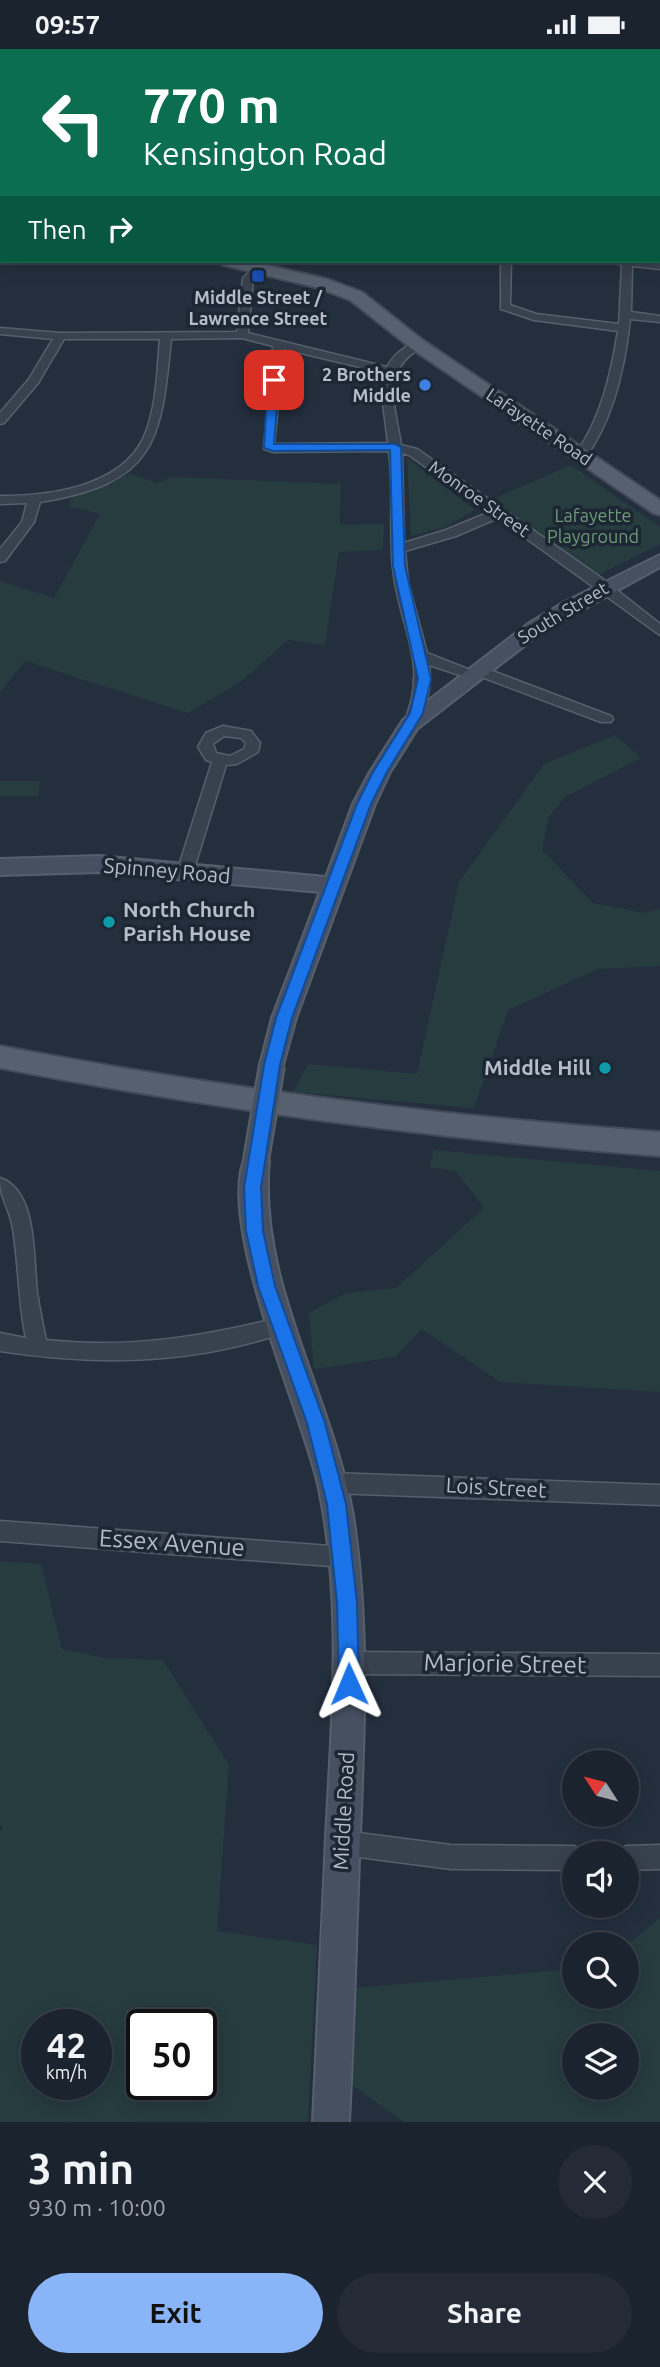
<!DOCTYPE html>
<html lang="en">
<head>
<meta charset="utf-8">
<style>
  body { margin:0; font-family:Ubuntu,sans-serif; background:#242b36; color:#f1f3f6; height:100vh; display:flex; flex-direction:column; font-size:26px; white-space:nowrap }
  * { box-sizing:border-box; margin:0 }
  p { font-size:23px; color:#a0a4aa }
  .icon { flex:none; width:38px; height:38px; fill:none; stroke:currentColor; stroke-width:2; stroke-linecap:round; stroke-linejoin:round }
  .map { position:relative; height:2073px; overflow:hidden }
  .side { display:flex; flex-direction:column; background:#1b232e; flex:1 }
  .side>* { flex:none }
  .banner { position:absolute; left:0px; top:0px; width:662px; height:214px; box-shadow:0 4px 18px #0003,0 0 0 2px #39404a; background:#0b6e4f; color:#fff; overflow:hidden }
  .needle { width:46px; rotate:306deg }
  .controls { position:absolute; left:562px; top:1701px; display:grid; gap:14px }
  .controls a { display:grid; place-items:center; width:77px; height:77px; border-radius:50%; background:#1b232e; box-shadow:0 4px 18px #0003,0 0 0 2px #39404a; font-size:35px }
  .speed { position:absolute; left:21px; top:1960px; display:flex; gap:14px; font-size:35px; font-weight:700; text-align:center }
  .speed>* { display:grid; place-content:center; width:91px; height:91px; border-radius:50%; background:#1b232e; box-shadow:0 4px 18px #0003,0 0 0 2px #39404a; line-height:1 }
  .speed small { font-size:18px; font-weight:400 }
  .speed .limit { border:4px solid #111; border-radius:10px; background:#fff; color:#111 }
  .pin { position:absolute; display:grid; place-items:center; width:60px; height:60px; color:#fff; margin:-30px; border-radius:14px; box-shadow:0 4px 10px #0006 }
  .me { position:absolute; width:77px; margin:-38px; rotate:359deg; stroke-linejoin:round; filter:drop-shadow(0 0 5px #0008) }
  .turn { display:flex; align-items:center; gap:24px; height:147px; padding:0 28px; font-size:32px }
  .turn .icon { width:91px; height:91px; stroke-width:2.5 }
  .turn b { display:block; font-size:49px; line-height:60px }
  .then { display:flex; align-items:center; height:66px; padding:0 28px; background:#0003; gap:14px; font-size:26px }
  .round { display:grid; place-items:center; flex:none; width:74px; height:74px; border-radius:37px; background:#242b36 }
  .headline { display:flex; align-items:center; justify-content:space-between; height:119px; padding:0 28px }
  h1 { font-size:42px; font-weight:700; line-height:52px }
  .primary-button { display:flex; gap:14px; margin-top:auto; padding:14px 28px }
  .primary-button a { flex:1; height:80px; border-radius:42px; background:#8ab4f8; color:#111; font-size:28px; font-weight:700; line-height:80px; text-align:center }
  .primary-button a+a { background:#242b36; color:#f1f3f6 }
  .status { display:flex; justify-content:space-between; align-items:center; height:49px; padding:0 35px; background:#1b232e; direction:ltr }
  .status svg { height:19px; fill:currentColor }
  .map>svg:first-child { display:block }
  .green { fill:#263c3f; fill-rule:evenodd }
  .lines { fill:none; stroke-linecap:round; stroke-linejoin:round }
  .street-casing { stroke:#565f6c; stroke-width:3 }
  .secondary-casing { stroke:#565f6c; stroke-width:4 }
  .primary-casing { stroke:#414a57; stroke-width:4 }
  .street { fill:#38414e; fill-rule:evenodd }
  .secondary { fill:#465061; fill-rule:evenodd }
  .primary { fill:#56606e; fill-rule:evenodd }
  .secondary-bridge-casing { stroke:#565f6c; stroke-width:28; stroke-linecap:butt }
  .secondary-bridge { stroke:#465061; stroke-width:24 }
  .route { fill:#1a73e8; stroke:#114b97; stroke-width:2 }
  .transit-dot { fill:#1a4fb4; stroke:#1d2633; stroke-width:2.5 }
  .shop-dot { fill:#3f7fe0; stroke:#1d2633; stroke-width:2.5 }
  .culture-dot { fill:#0f9aa8; stroke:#1d2633; stroke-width:2.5 }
  .labels { text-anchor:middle; stroke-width:7; stroke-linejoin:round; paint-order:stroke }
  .far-poi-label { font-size:18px; font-weight:bold; fill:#b4bcc9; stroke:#1d2633 }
  .far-street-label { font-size:18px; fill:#b4bcc9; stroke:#1d2633 }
  .far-park-label { font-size:18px; fill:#6b9a76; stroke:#1d2633 }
  .street-label { font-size:21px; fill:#b4bcc9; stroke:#1d2633 }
  .poi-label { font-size:21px; font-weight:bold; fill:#b4bcc9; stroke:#1d2633; text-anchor:start }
  .near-street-label { font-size:24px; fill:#b4bcc9; stroke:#1d2633 }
</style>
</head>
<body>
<div class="status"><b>09:57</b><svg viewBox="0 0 49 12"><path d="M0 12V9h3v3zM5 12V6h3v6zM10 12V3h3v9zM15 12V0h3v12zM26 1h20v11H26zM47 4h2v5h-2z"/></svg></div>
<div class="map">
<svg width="660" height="2073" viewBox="0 0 660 2073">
  <rect width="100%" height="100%" fill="#242f3e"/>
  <path class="green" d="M407,409l68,52 -30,17 -34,9z
    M571,416l89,62v17l-64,32 -103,-77z
    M129,424l28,10 15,-6 169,7 -1,41 44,-1 -1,26 -44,2 -14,93 -37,-5 -49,43 -51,30 -163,-52 -25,32v-112l54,17 46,-84 -32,-8 5,-11 37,-10z
    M615,686l26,23 -76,39 -17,21 -6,32 51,53 51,10 16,-4v57l-62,3 -90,41 -34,98 -181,-16 15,-28 109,10 42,-192 85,-118z
    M0,732h40l-2,15h-38z
    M434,1101l226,21v221l-160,-10 -78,-53 -27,28 -81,12 -5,-56 37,-20 50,-5 88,-80 -28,-37 -27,-4z
    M0,1512l41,3 21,85 43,9 58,2 66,105 -12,166 100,14 -9,177h-308v-289l2,-5 -2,-4zM37,1976h59v59h-59zM142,1976h59v59h-59z
    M660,1869v204h-256l-52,-37 3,-97 219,-19v28h52l1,-52zM574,1986h52v53h-52z"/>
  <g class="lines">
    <g class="street-casing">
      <path id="street" d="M106,0h8l-9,2z
        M308,0h21l1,2h-21z
        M350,0h9l-10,2z
        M0,7h2v6h-2z
        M0,62h2v6h-2z
        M0,199h2l-2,8z
        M262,212h11l-20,18 -5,54 139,34c7,-12 20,-25 35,-24v4c-42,24 -27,58 -21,98l16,4 183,128 60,47v11l-162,-117 -42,18 -51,15 3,31 19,71 43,17 2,-3h10l129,49 2,3 -2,3h-10l-122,-46 -7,3 -43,-14c3,23 -3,44 -14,63h-10l-2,-3c28,-62 -4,-96 -10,-157 -4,-38 1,-78 -4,-117l-116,1 -9,-3 9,-103 -31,-8 -71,1c-10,105 -16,144 -131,163l-6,20 -29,39 -5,1v-13l22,-27 5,-19 -27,1v-8c47,0 119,-8 143,-57 14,-30 14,-68 17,-100h-96l-26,44 -34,40 -4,1v-11l29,-34 24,-40 -53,-5v-6l60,5 177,-1 6,-54zM284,300l101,24 -2,30 5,40 -114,1zM402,404l7,2 81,57 -44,18 -42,13z
        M501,212h10l-1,44 26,9 83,10 3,-59 -13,-4 51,2v6l-28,-3 -1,46 29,4v6l-30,-3c-5,47 -16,100 -45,139l-10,-3c26,-36 36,-81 43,-124l-84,-11 -33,-11z
        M223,677l28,5 9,12 -2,9 -21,12 -11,1 -33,107 -8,5 -8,-5 35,-110 -6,-2 -8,-13 8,-14zM224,687l17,2 5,5 -2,6 -14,7 -14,-3 -3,-9z
        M0,1129c38,12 33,82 37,114 2,16 6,32 9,48 82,9 157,-3 236,-23l7,2 3,6 -3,6c-94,34 -193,35 -289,20v-18l26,5c-8,-37 -7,-73 -13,-109 -3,-21 -13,-29 -13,-51z
        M332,1424l328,12v20l-328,-12 -7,-3 -3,-7 3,-7z
        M0,1472l343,26 8,3 3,7 -3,7 -8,3 -343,-26z
        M349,1603l311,2v22l-311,-2 -8,-3 -3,-8 3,-8z
        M343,1782l108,14 123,1 8,4 2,3h-10v17l-123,-1 -108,-14 -8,-4 -4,-8 4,-8z
        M660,1796v24l-34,1v-17h-10l2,-3 8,-4z"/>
    </g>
    <g class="secondary-casing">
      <path id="secondary" d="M660,506v12l-118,65 -125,97 -27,43 -15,32 -79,214 -15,54 -9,2 -9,-2 -3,-7 12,-47 48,-126 -221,-20 -99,3v-16l99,-3 227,21 27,-73 17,-32 33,-52 125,-96 35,-21z
        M256,1101l9,3 4,7c-12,129 69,243 86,369 14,102 9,204 5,307 -4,95 -6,191 -11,286h-36c5,-95 8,-190 13,-285 6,-117 17,-238 -8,-353 -17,-75 -105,-266 -71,-331z"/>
    </g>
    <g class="primary-casing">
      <path id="primary" d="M28,0h14v2h-14z
        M221,212h28l78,18 35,13 62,49 236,159v15l-7,-2 -241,-164 -62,-49 -35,-13 -92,-22z
        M0,997c219,42 438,70 660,86v24c-222,-17 -441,-46 -660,-88z"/>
    </g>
    <use href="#street" class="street"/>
    <use href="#secondary" class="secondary"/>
    <use href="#primary" class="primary"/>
    <g class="secondary-bridge-casing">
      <path id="secondary-bridge" d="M256,1111l16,-95"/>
    </g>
    <use href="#secondary-bridge" class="secondary-bridge"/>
  </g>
  <path class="route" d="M274,328l5,3 -5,64h121l6,3 4,119 26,113 -8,34 -36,59 -16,32 -79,214 -12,47 -19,123 2,43 12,55 50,137 21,81 11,99 2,81 -3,7 -7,3 -7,-3 -3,-7 -2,-81 -10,-99 -20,-81 -49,-137 -12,-55 -2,-43 20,-123 12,-47 81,-214 16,-32 37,-59 8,-34 -25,-113 -3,-116 -117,1 -9,-3 4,-68z"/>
  <rect class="transit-dot" x="251" y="220" width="14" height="14" rx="3.5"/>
  <circle class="shop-dot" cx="425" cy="336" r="7"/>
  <g class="culture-dot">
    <circle cx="109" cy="873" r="7"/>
    <circle cx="605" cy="1019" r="7"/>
  </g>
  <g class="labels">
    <g class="far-poi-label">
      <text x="258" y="255">Middle Street /<tspan x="258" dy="21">Lawrence Street</tspan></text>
      <text x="411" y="332" text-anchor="end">2 Brothers<tspan x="411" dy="21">Middle</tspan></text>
    </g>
    <g class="far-street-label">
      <text transform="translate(539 378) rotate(34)" y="6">Lafayette Road</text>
      <text transform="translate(479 450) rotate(35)" y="6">Monroe Street</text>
      <text transform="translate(563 564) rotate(-31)" y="6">South Street</text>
    </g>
    <g class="far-park-label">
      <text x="593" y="473">Lafayette<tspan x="593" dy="21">Playground</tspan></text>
    </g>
    <g class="street-label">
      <text transform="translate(167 822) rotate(5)" y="7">Spinney Road</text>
      <text transform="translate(496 1439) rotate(3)" y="7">Lois Street</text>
      <text transform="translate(344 1762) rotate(-87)" y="7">Middle Road</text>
    </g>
    <g class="poi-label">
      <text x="123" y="868">North Church<tspan x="123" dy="24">Parish House</tspan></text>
      <text x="591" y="1026" text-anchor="end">Middle Hill</text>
    </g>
    <g class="near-street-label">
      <text transform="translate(172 1494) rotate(4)" y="8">Essex Avenue</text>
      <text transform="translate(505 1615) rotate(1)" y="8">Marjorie Street</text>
    </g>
  </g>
</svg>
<div class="controls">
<a><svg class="needle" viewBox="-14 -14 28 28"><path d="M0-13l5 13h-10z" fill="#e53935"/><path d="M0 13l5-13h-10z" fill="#a0a4aa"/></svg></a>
<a><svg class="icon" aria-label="sound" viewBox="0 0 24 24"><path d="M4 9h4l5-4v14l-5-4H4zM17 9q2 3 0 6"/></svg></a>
<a><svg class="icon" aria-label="search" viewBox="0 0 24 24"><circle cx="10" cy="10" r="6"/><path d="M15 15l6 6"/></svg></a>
<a><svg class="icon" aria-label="layers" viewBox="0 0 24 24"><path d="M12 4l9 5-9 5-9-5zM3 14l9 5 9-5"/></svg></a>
</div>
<div class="speed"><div>42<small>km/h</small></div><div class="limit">50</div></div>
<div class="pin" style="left:274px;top:331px;background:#d93025"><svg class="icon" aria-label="arrive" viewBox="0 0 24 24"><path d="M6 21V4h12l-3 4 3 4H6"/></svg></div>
<svg class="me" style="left:349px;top:1635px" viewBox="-20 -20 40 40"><path d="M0-17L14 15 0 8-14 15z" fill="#1a73e8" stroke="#fff" stroke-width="4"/></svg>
<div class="banner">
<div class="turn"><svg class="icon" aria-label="left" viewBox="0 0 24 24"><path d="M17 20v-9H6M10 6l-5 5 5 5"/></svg><div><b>770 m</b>Kensington Road</div></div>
<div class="then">Then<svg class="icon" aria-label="right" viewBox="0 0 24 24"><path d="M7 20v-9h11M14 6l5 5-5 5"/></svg></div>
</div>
</div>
<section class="side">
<div class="headline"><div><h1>3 min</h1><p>930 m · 10:00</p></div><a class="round"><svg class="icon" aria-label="close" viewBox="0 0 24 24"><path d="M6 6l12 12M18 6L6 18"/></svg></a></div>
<div class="primary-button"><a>Exit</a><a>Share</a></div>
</section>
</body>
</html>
